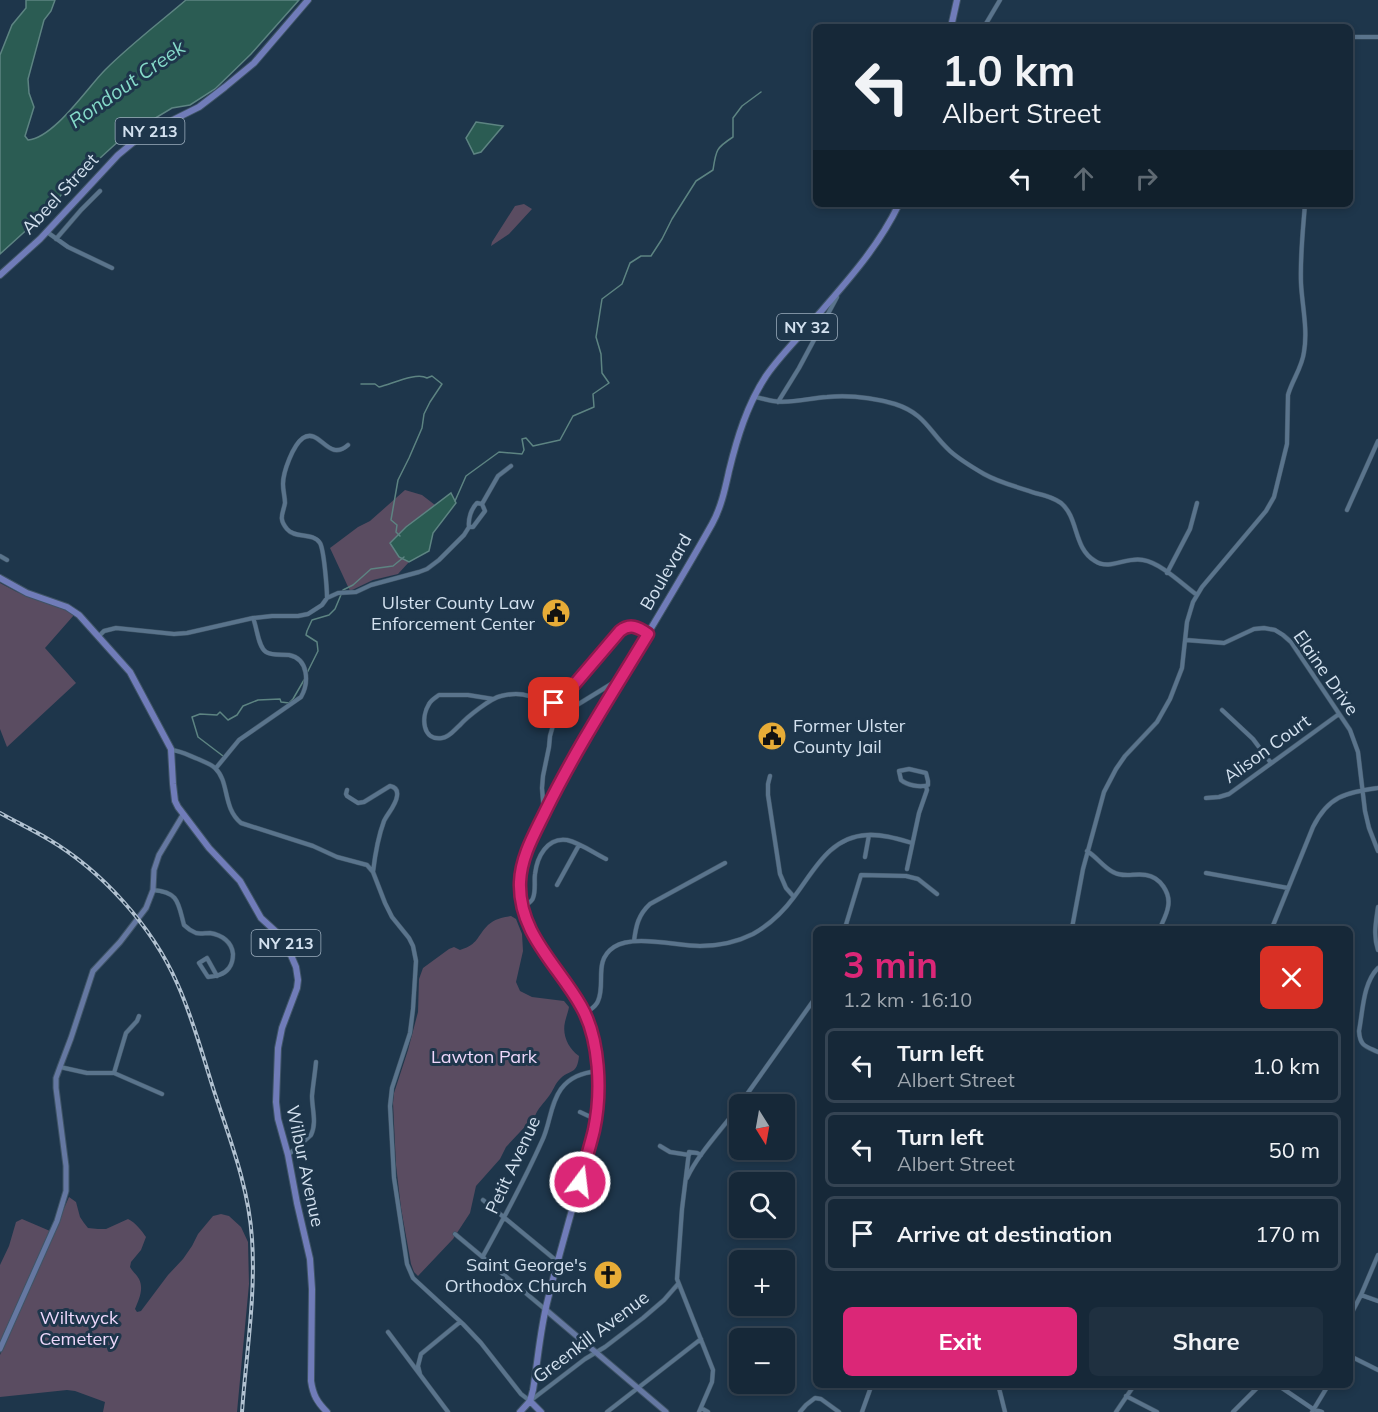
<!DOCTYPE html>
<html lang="en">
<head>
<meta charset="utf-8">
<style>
  body { margin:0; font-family:Mulish,sans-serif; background:#1f3040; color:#f1f3f6; height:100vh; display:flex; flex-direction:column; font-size:22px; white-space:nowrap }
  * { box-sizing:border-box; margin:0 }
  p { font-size:20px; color:#9ea6ae }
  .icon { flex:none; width:33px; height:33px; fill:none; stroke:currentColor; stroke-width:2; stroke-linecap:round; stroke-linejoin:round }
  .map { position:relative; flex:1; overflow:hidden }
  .details { position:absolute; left:813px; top:926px; width:540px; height:462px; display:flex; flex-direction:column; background:#162838; border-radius:9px; box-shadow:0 3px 9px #0003,0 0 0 2px #354453 }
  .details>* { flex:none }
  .top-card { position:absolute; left:813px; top:24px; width:540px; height:183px; border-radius:9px; box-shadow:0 3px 9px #0003,0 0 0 2px #354453; background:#162838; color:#f1f3f6; overflow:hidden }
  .needle { width:39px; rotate:169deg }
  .tools { position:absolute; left:729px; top:1094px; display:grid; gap:12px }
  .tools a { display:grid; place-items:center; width:66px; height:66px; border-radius:9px; background:#162838; box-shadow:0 3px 9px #0003,0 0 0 2px #354453; font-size:30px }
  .pin { position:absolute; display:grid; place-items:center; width:51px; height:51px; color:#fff; margin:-26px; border-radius:12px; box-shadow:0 3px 9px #0006 }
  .me { position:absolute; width:66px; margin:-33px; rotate:15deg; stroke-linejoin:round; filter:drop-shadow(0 0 4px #0008) }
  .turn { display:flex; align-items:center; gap:21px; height:126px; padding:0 30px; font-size:27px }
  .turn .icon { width:78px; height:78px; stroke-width:2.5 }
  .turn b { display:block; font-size:42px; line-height:51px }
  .lanes { display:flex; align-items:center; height:57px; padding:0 30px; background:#0003; justify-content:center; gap:30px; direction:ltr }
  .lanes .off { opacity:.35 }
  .round { display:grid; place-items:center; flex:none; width:63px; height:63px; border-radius:9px; background:#1f3040 }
  .overview { display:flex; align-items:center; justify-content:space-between; height:102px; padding:0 30px }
  h1 { font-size:36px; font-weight:700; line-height:45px; color:#db2777 }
  .cta { display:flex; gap:12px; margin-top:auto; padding:12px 30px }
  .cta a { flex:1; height:69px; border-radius:9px; background:#db2777; color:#fff; font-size:24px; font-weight:700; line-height:69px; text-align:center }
  .cta a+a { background:#1f3040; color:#f1f3f6 }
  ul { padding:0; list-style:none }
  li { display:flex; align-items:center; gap:18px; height:75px; margin:0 12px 9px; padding:0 18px; border:3px solid #354453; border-radius:9px }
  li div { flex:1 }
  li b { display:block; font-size:22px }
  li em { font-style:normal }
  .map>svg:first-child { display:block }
  .green { fill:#5a4c61 }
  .water { fill:#2b5c53; stroke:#5d8482; stroke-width:1.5 }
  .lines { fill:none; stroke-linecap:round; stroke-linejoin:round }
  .stream { stroke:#5d8482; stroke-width:1.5 }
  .street-casing { stroke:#3f5466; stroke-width:5 }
  .secondary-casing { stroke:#3f5466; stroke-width:7 }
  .primary-casing { stroke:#3f5466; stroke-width:8 }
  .street { stroke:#5a748c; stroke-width:4 }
  .secondary { stroke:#6578a2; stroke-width:5 }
  .primary { stroke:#707cb9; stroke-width:6 }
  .rail-casing { stroke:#b1c1d0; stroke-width:4 }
  .rail { stroke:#1e364b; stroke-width:1.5; stroke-dasharray:4.5; stroke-linecap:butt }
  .route-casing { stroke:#8e194d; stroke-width:15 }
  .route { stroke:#db2777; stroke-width:10 }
  .labels { text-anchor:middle; stroke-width:6; stroke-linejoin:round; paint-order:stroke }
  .shield { fill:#1e364b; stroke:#9daebe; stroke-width:1.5 }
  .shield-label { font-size:16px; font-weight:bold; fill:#d3e1ef }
  .street-label { font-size:18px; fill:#d3e1ef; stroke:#1e364b }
  .poi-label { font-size:18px; fill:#d3e1ef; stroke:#1e364b; text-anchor:end }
  .park-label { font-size:18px; fill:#efd8fb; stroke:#1e364b }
  .water-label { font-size:20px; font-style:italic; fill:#85dac9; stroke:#1e364b }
</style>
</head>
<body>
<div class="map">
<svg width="1378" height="1412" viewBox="0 0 1378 1412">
  <rect width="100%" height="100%" fill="#1e364b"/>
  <path class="green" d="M524,204l8,5 -23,25 -18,12 1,-4 23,-36z
    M405,490l17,5 13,10 -27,21 -9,30 10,6 -11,12 -25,6 -23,11 -20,-43 28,-21 12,-6z
    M0,583l17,9 49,18 8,5 -29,33 31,35 -69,64 -7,-18z
    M511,916l5,3 6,15 1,17 -7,31 4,9 12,6 32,4 5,6c-1,6 -3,10 -4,15 -3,13 3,26 14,34 -2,20 -9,12 -20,24 -4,4 -6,11 -10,16 -5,7 -11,12 -14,20l-29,31 -6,12 -24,27 -6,27 -17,26 -35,37 -4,-4 -3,-8 -10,-56 -5,-43 -3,-62 1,-10 14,-43 10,-38 1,-33 4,-11 26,-19 5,-2 6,3c19,-6 16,-13 28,-25 6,-6 15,-8 23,-9z
    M69,1197l7,5 4,15 4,6 4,5 10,1h8l22,-10c7,3 14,12 18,18l-5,13 -10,12 -1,5c3,5 7,8 9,12 5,10 0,20 -4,30l2,3 4,-1 27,-36 15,-16 9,-13 6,-12 15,-18 8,-2 8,2 12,11 7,15 1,42 -12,128h-134l2,-10 -30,-11 -8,-1 -67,7v-42z
    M22,1219l28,12 -50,113v-79l9,-19 7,-24z"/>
  <path class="water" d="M26,0h29l-4,11 -7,9 -16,59 1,14 5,14 -9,29 3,4c26,-2 59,-52 77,-70 25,-25 54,-47 81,-70h113l-48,54 -36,35 -25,16 -18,3 -50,30 -46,42 -44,45 -32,29v-199l12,-30 14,-17z
    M476,122l27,4 -22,26 -7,2 -8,-16z
    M451,493l5,10 -23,30 -4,18 -20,11 -10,-5 -9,-14 16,-16z"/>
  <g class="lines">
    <path class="stream" d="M361,384h14l4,3c13,-3 37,-15 48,-9l5,-2 10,8 -12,18 -6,12 -2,14 -13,30 -11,22 -7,40 6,5 -1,7 4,4
      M455,501l11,-25 33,-24 23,2 2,-4 -2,-11 4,-1 7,8 27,-6 13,-24 21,-9 -1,-13 16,-11 -7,-10 -1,-19 -5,-17 6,-38 20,-15 8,-21 11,-7h10l11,-17 10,-20 24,-38 17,-11c3,-20 3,-22 20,-33v-19l9,-12 19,-14
      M307,673l11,-22 -1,-9 -11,-7 1,-4 5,-11 17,-5 6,-6 8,-19 10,-5 18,-16 22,-3 11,-9
      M223,756l-25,-19 -6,-20 8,-3 17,1 3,-3 8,8 9,-5 6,-9 15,-6 22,-1 1,3 8,1 4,-4 11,-19"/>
    <g class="street-casing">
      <path id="street" d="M984,27l16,-27
        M1350,37h28
        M47,232l21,15 44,21
        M56,239l25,-29 19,-19
        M755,397c6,1 12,3 18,4 18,3 36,-3 54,-4 22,-2 47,1 68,7 31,10 34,28 55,47 10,9 22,16 34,23 16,9 34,13 51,19 9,2 19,5 26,10 18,15 12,45 34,58 15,10 32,-5 48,-1 18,3 39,24 54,35
        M778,402l21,-34 38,-71
        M1347,510l31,-69
        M469,527h4l12,-16 -3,-7
        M0,556l7,4
        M1167,573l23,-44 7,-26
        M327,598c0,-10 -3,-48 -7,-55 -7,-11 -25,-4 -33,-14 -9,-11 -4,-15 -2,-26 0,-6 -2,-12 -2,-19 0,-12 10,-39 20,-46 17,-11 25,25 45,7
        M99,636l5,-5 12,-3 58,6 13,-1 66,-15 19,-2h26l10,-2 14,-9 5,-7 11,-5 18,-1 15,-7 48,-13 8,-3 12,-9 25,-25 5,-8c-1,-8 2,-18 8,-24l5,1 16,-28 13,-10
        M1186,640l38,3 30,-14 10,-1 11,2 8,5 8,7 59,88 8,22 7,59 4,17 9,23
        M493,699l-25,-4h-29c-4,3 -8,5 -10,9 -8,13 -7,37 13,34 8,-1 12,-8 18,-13 7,-8 31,-27 41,-29 8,-2 19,-3 28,0 11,3 18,10 30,5l61,-70c10,-8 18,-4 28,3
        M1222,710l31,29 18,24
        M172,750c9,1 18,6 26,9 6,3 13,5 17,9 15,14 7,39 26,55l72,23 24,11 30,8 6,7 12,31 7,14 17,21 4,8 3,15 -3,48 -3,24 -18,55 -2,18 4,72 13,86 6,14 50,46 18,19 40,51 9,7 55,-42 20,-12 38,-29 21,-18 14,-16
        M216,768l23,-28 62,-43c8,-14 8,-38 -12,-42 -7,-1 -17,1 -23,-3 -8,-5 -9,-25 -13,-34
        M909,769l17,4 2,8v4c-8,3 -21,0 -27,-5l-2,-9z
        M770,776l-2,8v11l12,79 6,14 8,9
        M347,790l-1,4 1,2 11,7 6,-1 26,-16c5,1 8,4 7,10 -1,9 -9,17 -13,25 -6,16 -9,34 -11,51
        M1206,798l13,-1 10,-3 110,-80
        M544,813l-2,-25 1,-12 6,-29 1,-11 4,-14 10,-9 57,-35
        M1087,851c10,6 16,16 26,21 10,6 22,1 33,3 14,2 25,18 22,32 -1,7 -5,14 -8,21
        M865,857l4,-22
        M907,869l12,-56 8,-23 -1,-4
        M1206,873l82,15
        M557,885l22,-40
        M153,890c26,2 25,13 31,35 3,3 7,6 12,8 4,1 9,0 14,0 12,2 22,9 23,21 0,5 -1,10 -4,14 -5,7 -13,8 -21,9l-9,-14 8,-5 10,18
        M523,907c4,-3 9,-5 10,-9 3,-7 1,-17 2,-24 2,-17 12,-37 32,-34 13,3 27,13 39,19
        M1378,907c-2,15 -5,28 0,43
        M845,928l16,-53 45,1 12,3 19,15
        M1072,928l11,-59 21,-77 12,-23 9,-13 32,-34 13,-23 12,-31 5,-46 6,-20 9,-15 64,-76 8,-14 13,-53 1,-49c4,-15 14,-27 16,-43 4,-23 -2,-47 -3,-69 -1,-27 2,-53 4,-79
        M1272,928l41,-101c16,-32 33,-34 65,-39
        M634,941c2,-15 4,-26 16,-37l75,-41
        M1378,968c-15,15 -15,42 -19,63 1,15 6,15 19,21
        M585,1014c4,-4 11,-7 13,-13 8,-18 -5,-40 16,-54 19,-13 63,-1 86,-1 18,0 37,-4 53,-12 16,-9 30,-22 41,-37 20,-26 35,-60 73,-62 15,-1 31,4 45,8
        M60,1067l27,6h27l48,21
        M114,1073l12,-40 11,-12 2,-5
        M740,1104l76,-107
        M580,1112l15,7
        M660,1146l10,6 19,3
        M288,1155l23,-20c6,-12 1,-26 1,-39 1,-11 3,-23 4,-34
        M565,1173l14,9
        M687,1178c11,-24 36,-50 53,-73
        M483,1200l75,62
        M455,1234l91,76
        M483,1256c21,-38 41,-75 59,-115 8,-16 8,-37 19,-52 9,-12 21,-16 36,-18
        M815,1257h1
        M1361,1295l17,6
        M1350,1316l11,-21 17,-40
        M388,1332l60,80
        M1350,1356l28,14
        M420,1374l-2,-8 3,-12 39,-32
        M998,1384l7,28
        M1276,1384l37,25 9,3
        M1126,1396l31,16
        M701,1408l7,4
        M607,1412l94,-73
        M699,1412l13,-30 1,-12 -36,-91 5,-70 7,-57 8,1 4,2
        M800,1412l6,-7 9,-7 6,1 18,13
        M862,1412l10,-28
        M1116,1412l19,-28
        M1233,1412l28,-28
        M1312,1412l17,-28"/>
    </g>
    <g class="secondary-casing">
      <path id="secondary" d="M546,1310l120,102
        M0,1349l57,-128 9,-30v-25l-10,-78v-10l4,-11 11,-29 22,-67 27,-29 26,-34 7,-18 1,-20 5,-15 24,-40"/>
    </g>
    <g class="primary-casing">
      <path id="primary" d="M951,27l6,-27
        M0,275l40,-36 78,-84 23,-19 58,-29 26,-20 29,-24 54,-63
        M0,578l27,15 40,14 12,8 51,57 41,77 2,35 2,17 3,6 31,41 31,33 21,37 23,21 12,28 2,13 -1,8 -15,40 -4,20 -2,54 2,17 10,36 9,48 13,56 2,30 -1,92c2,14 6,21 16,31
        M530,1401l11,11
        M520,1412l10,-11 3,-11c5,-30 7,-61 15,-91 9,-37 20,-74 30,-111 17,-64 33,-119 3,-183 -26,-37 -63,-75 -61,-122 1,-30 18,-57 31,-82 21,-42 45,-81 69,-121 31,-52 63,-104 92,-156 9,-16 13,-35 17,-53 8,-33 18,-66 37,-95 11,-16 25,-31 39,-46 34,-40 71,-78 94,-126"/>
    </g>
    <use href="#street" class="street"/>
    <use href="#secondary" class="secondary"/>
    <use href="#primary" class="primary"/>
    <g class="rail-casing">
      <path id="rail" d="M0,813c16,9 33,17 48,26 53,31 104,87 129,144 16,35 26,74 38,111 16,48 34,95 37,145 4,56 -6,117 -10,173"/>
    </g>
    <use href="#rail" class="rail"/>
  </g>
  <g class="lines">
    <g class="route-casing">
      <path id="route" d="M554,703l5,-2 9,-9 52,-61c10,-8 18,-4 28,3 -35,58 -72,115 -102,176 -11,23 -25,46 -26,72 -2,51 38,83 61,124 19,33 21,86 13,124 -4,17 -10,35 -14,52"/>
    </g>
    <use href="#route" class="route"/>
  </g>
  <defs>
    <g id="civic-disc" transform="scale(1.5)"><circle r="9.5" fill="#e7ac37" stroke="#1e364b"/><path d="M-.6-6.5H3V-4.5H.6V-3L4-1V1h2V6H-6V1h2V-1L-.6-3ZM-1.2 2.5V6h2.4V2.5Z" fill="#111"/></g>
    <g id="church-disc" transform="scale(1.5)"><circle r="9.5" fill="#e7ac37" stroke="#1e364b"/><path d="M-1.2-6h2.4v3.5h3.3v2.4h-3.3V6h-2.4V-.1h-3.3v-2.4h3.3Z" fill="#111"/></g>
  </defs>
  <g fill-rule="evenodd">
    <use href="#civic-disc" x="556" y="613"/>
    <use href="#civic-disc" x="772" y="736"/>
    <use href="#church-disc" x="608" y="1275"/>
  </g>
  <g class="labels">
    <g class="shield">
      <rect x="115.5" y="118" width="69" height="26" rx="4.5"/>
      <rect x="777" y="314" width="60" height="26" rx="4.5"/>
      <rect x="251.5" y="930" width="69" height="26" rx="4.5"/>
    </g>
    <g class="shield-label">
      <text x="150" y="137">NY 213</text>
      <text x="807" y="333">NY 32</text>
      <text x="286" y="949">NY 213</text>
    </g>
    <g class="street-label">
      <text transform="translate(60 194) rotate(-47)" y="6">Abeel Street</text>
      <text transform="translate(666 572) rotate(-60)" y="6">Boulevard</text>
      <text transform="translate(1326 673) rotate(55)" y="6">Elaine Drive</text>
      <text transform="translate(1267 749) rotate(-36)" y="6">Alison Court</text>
      <text transform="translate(513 1165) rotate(-65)" y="6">Petit Avenue</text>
      <text transform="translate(305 1166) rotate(78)" y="6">Wilbur Avenue</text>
      <text transform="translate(591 1337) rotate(-37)" y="6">Greenkill Avenue</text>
    </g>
    <g class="poi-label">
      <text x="535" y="609">Ulster County Law<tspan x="535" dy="21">Enforcement Center</tspan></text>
      <text x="793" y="732" text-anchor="start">Former Ulster<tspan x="793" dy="21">County Jail</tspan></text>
      <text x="587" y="1271">Saint George's<tspan x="587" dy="21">Orthodox Church</tspan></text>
    </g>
    <g class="park-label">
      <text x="484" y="1063">Lawton Park</text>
      <text x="79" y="1324">Wiltwyck<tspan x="79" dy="21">Cemetery</tspan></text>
    </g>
    <g class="water-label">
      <text transform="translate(127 84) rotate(-35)" y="7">Rondout Creek</text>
    </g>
  </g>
</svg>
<div class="tools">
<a><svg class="needle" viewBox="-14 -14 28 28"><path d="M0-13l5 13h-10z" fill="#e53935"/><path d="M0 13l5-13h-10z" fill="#9ea6ae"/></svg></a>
<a><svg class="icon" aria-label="search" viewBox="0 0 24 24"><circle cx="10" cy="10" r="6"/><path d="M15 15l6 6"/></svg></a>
<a>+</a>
<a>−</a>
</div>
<div class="pin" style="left:554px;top:703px;background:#d93025"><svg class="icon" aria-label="arrive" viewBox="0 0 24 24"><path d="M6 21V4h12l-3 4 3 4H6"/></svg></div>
<svg class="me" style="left:580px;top:1182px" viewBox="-20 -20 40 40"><circle r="17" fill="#db2777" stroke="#fff" stroke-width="3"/><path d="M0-11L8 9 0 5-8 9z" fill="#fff"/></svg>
<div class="top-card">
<div class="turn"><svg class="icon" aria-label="left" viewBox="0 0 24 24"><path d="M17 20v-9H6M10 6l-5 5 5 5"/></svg><div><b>1.0 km</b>Albert Street</div></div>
<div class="lanes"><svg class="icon" aria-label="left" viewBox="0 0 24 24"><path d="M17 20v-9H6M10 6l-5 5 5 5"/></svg><svg class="icon off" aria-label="ahead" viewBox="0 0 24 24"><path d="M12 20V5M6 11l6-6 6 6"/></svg><svg class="icon off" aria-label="right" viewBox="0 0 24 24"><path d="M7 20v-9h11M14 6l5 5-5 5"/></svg></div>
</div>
<section class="details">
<div class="overview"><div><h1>3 min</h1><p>1.2 km · 16:10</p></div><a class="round" style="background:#d93025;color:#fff"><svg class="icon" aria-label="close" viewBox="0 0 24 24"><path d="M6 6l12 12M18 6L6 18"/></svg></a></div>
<ul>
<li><svg class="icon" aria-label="left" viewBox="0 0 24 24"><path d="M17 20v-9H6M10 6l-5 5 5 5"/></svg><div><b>Turn left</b><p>Albert Street</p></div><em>1.0 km</em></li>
<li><svg class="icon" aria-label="left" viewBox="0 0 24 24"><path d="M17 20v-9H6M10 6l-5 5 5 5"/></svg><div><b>Turn left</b><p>Albert Street</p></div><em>50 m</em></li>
<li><svg class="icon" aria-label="arrive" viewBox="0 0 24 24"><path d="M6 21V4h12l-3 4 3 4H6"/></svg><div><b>Arrive at destination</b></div><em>170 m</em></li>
</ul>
<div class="cta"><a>Exit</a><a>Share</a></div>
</section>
</div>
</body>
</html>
